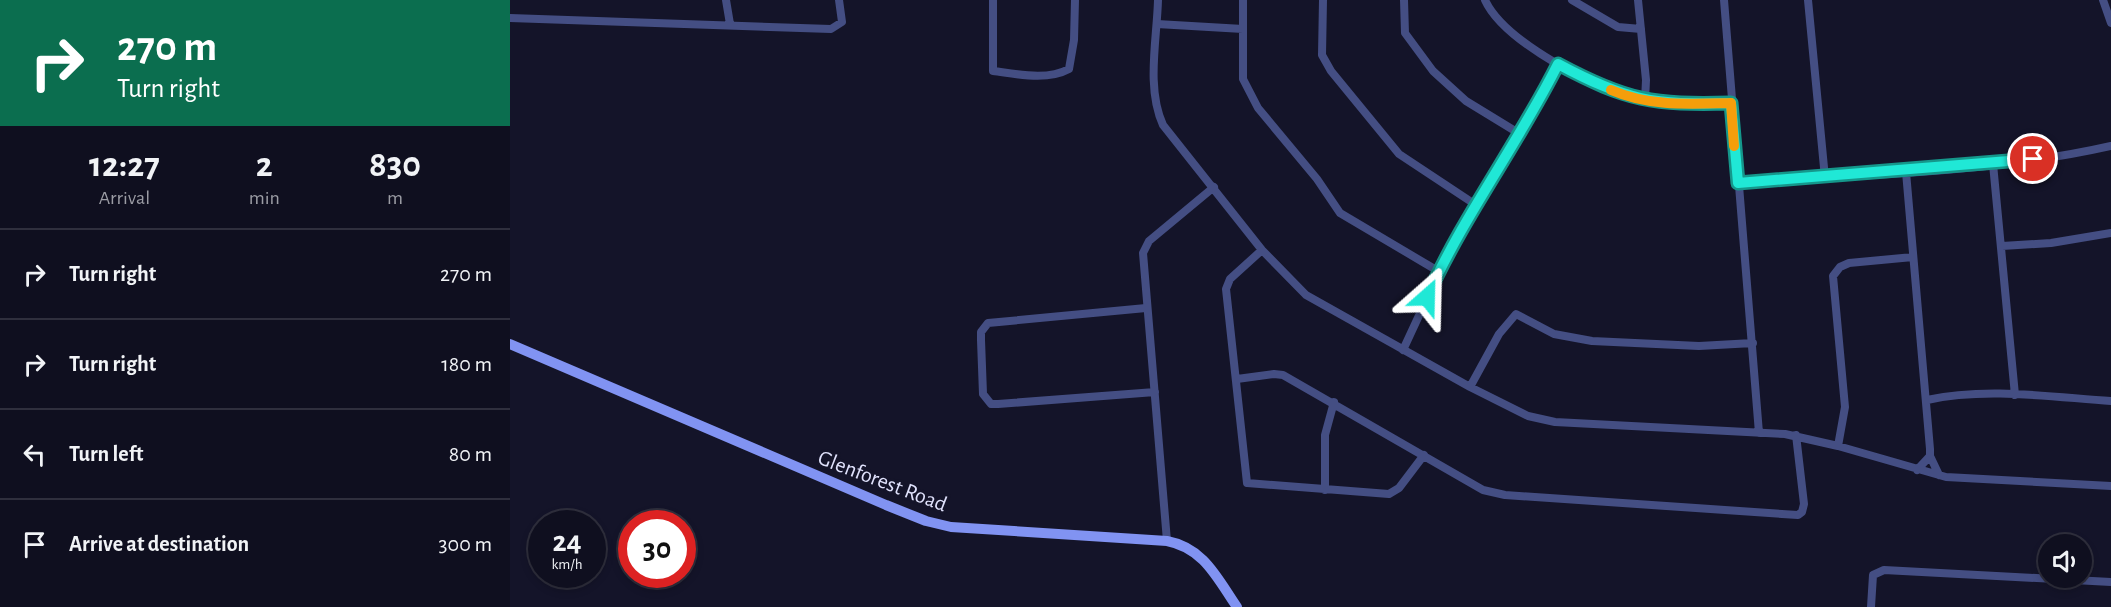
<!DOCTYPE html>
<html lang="en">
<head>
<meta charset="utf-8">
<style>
  body { margin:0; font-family:"Alegreya Sans",sans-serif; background:#1d1d2c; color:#f1f3f6; height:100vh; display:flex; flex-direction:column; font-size:22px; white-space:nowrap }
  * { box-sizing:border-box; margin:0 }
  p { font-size:20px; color:#9b9ca4 }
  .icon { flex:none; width:33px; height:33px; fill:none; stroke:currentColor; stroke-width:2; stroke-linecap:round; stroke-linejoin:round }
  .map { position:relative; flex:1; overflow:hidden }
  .side { display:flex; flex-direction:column; background:#0f0f1f; width:510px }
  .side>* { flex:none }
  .banner { background:#0b6e4f; color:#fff; overflow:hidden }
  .tools { position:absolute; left:1528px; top:534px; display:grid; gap:12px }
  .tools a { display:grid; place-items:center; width:54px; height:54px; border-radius:50%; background:#0f0f1f; box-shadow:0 3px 9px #0003,0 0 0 2px #2f2f3d; font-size:30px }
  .speed { position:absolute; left:18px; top:510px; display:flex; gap:12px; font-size:30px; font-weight:700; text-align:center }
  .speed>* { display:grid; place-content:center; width:78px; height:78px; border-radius:50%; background:#0f0f1f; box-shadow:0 3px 9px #0003,0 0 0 2px #2f2f3d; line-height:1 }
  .speed small { font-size:15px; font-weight:400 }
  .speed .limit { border:9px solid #d22; background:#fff; color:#111 }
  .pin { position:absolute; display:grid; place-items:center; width:51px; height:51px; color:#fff; margin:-26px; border:3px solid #fff; border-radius:50%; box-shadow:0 2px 6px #0007 }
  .me { position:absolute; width:66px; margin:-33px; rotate:25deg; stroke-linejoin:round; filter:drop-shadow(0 0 4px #0008) }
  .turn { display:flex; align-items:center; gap:21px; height:126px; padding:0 18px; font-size:27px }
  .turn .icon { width:78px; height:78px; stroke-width:2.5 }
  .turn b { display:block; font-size:42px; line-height:51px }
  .eta { display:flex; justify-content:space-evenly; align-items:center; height:102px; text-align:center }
  .eta b { font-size:36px; font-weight:600; line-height:42px }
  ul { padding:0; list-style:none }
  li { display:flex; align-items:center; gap:18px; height:90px; padding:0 18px; border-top:2px solid #2f2f3d }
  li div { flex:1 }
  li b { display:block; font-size:22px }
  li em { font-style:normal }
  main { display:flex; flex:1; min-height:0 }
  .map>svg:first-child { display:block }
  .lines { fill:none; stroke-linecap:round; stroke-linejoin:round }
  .street { stroke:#444e83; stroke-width:8 }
  .secondary { stroke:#8193f2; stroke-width:10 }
  .route-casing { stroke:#15978b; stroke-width:15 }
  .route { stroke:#20e8d6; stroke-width:10 }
  .slow { stroke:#f59e0b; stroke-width:10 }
  .labels { text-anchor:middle; stroke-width:6; stroke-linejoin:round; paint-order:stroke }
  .street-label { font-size:22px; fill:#e0e2fc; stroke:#141429 }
</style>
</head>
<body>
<main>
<section class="side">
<div class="banner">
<div class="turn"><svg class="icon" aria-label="right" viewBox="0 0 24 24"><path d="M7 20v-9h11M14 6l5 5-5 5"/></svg><div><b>270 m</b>Turn right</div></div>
</div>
<div class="eta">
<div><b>12:27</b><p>Arrival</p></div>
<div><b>2</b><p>min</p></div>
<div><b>830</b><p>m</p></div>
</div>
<ul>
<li><svg class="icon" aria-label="right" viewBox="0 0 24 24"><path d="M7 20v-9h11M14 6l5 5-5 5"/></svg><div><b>Turn right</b></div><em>270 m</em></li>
<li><svg class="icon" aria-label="right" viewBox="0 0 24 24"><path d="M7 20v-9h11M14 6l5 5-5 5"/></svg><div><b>Turn right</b></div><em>180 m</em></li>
<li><svg class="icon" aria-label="left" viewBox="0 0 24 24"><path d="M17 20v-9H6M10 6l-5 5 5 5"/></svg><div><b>Turn left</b></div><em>80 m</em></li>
<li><svg class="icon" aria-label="arrive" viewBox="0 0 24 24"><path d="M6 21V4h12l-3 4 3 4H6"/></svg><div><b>Arrive at destination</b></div><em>300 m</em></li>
</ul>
</section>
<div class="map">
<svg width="1601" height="607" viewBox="0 0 1601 607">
  <rect width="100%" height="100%" fill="#141429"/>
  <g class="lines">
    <path class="street" d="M216,0l4,24
      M483,0v71c24,3 54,10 76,-2l5,-29 1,-40
      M648,0c-1,39 -12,88 5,125l99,125 44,45 164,92 58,29 27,6 230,12 53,12 108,31 165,9
      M733,0v79l15,29 59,71 23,34 98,58
      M813,0l-1,55 9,16 68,83 77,51
      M894,0l1,33 28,38 33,30 54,33
      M975,0c19,42 114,91 159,101 28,6 58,3 87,2
      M1062,0l46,27 23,2
      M1128,0l8,80 -1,21
      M1214,0l35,433
      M1298,0l17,178
      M1593,0l8,23
      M0,18l321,11 11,-7 -3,-22
      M647,24l86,5
      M1483,164l22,231
      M1396,172l24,277v7l-13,14
      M1228,183c122,-8 254,-10 373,-37
      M1492,246l49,-3 60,-10
      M752,250l-32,29 -4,10 21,194 142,11 10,-6 25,-33
      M636,308l-158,15 -7,9v8l2,54 8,10h7l157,-12
      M893,350l45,-97 82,-134 28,-55
      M727,379l37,-5 9,1 200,115 22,5 293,20 4,-3 2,-8 -8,-69
      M960,387l29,-53 17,-20 38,20 38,7 107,5 54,-3
      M1417,400c59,-13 124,-3 184,1
      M1328,446l7,-39 -12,-131 7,-9 9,-4 64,-6
      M1420,456l9,19
      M815,490v-55l9,-33
      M657,541l-24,-288 6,-12 65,-54
      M1361,607l2,-32 11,-5 227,12"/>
    <path class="secondary" d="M0,344l376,161 40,16 25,6 216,14c37,7 50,37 70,66"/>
  </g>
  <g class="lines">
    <g class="route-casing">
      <path id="route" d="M917,297c37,-82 91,-153 131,-233 69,37 95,41 173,39l7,80 295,-24"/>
    </g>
    <use href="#route" class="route"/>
    <path class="slow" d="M1101,90c39,17 79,14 120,13l3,43"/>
  </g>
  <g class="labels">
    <g class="street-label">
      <text transform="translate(373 480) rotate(21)" y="8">Glenforest Road</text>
    </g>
  </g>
</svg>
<div class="tools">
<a><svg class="icon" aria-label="sound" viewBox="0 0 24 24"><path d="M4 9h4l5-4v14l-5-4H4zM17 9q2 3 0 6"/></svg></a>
</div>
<div class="speed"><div>24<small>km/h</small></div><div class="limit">30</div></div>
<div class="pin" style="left:1523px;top:159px;background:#d93025"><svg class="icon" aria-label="arrive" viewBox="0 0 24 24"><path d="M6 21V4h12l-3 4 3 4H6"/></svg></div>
<svg class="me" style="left:917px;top:297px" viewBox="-20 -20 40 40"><path d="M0-17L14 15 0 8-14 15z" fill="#20e8d6" stroke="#fff" stroke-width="4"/></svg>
</div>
</main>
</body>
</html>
